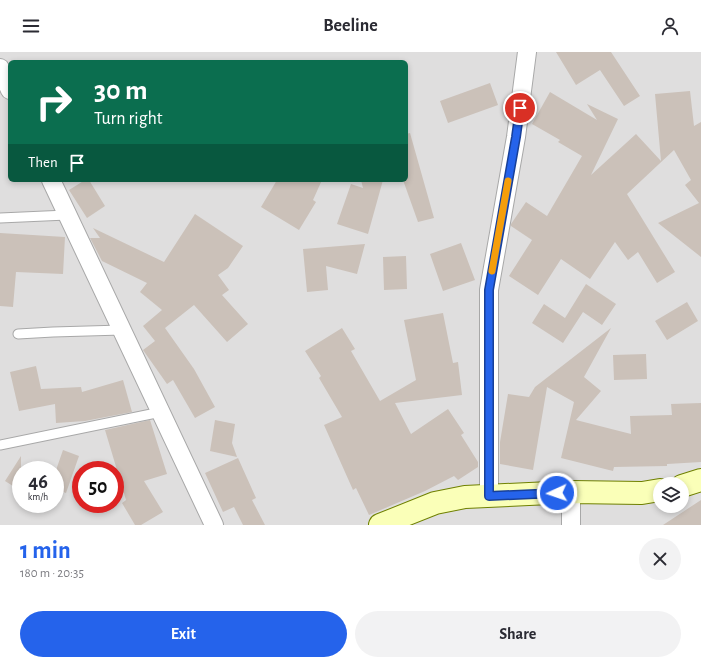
<!DOCTYPE html>
<html lang="en">
<head>
<meta charset="utf-8">
<style>
  body { margin:0; font-family:"Alegreya Sans",sans-serif; background:#f2f2f3; color:#2b2b33; height:100vh; display:flex; flex-direction:column; font-size:15px; white-space:nowrap }
  * { box-sizing:border-box; margin:0 }
  p { font-size:13px; color:#7c7c81 }
  .icon { flex:none; width:22px; height:22px; fill:none; stroke:currentColor; stroke-width:2; stroke-linecap:round; stroke-linejoin:round }
  .map { position:relative; height:473px; overflow:hidden }
  .side { display:flex; flex-direction:column; background:#fff; flex:1 }
  .side>* { flex:none }
  .guide { position:absolute; left:8px; top:8px; width:400px; height:122px; border-radius:6px; box-shadow:0 2px 6px #0003; background:#0b6e4f; color:#fff; overflow:hidden }
  .tools { position:absolute; left:653px; top:425px; display:grid; gap:8px }
  .tools a { display:grid; place-items:center; width:36px; height:36px; border-radius:50%; background:#fff; box-shadow:0 2px 6px #0003; font-size:20px }
  .speed { position:absolute; left:12px; top:409px; display:flex; gap:8px; font-size:20px; font-weight:700; text-align:center }
  .speed>* { display:grid; place-content:center; width:52px; height:52px; border-radius:50%; background:#fff; box-shadow:0 2px 6px #0003; line-height:1 }
  .speed small { font-size:10px; font-weight:400 }
  .speed .limit { border:6px solid #d22; background:#fff; color:#111 }
  .pin { position:absolute; display:grid; place-items:center; width:34px; height:34px; color:#fff; margin:-17px; border:2px solid #fff; border-radius:50%; box-shadow:0 1px 4px #0007 }
  .me { position:absolute; width:44px; margin:-22px; rotate:267deg; stroke-linejoin:round; filter:drop-shadow(0 0 3px #0008) }
  .turn { display:flex; align-items:center; gap:14px; height:84px; padding:0 20px; font-size:18px }
  .turn .icon { width:52px; height:52px; stroke-width:2.5 }
  .turn b { display:block; font-size:28px; line-height:34px }
  .then { display:flex; align-items:center; height:38px; padding:0 20px; background:#0003; gap:8px; font-size:15px }
  .round { display:grid; place-items:center; flex:none; width:42px; height:42px; border-radius:21px; background:#f2f2f3 }
  .overview { display:flex; align-items:center; justify-content:space-between; height:68px; padding:0 20px }
  h1 { font-size:24px; font-weight:600; line-height:30px; color:#2563eb }
  .button { display:flex; gap:8px; margin-top:auto; padding:8px 20px }
  .button a { flex:1; height:46px; border-radius:24px; background:#2563eb; color:#fff; font-size:16px; font-weight:600; line-height:46px; text-align:center }
  .button a+a { background:#f2f2f3; color:#2b2b33 }
  header { display:flex; justify-content:space-between; align-items:center; height:52px; padding:0 20px; background:#fff; font-size:18px; font-weight:600 }
  .map>svg:first-child { display:block }
  .residential { fill:#dfdede; fill-rule:evenodd }
  .building { fill:#cbc1b9 }
  .lines { fill:none; stroke-linecap:round; stroke-linejoin:round }
  .service-casing { stroke:#a8a8a8; stroke-width:11 }
  .minor-casing { stroke:#a8a8a8; stroke-width:20 }
  .secondary-casing { stroke:#6f8000; stroke-width:24 }
  .service { stroke:#fff; stroke-width:9 }
  .minor { stroke:#fff; stroke-width:18 }
  .secondary { stroke:#faffb8; stroke-width:22 }
  .route-casing { stroke:#184099; stroke-width:10 }
  .route { stroke:#2563eb; stroke-width:7 }
  .slow { stroke:#f59e0b; stroke-width:7 }
</style>
</head>
<body>
<header><svg class="icon" aria-label="menu" viewBox="0 0 24 24"><path d="M4 6h16M4 12h16M4 18h16"/></svg>Beeline<svg class="icon" aria-label="person" viewBox="0 0 24 24"><circle cx="12" cy="8" r="4"/><path d="M4 21q1-7 8-7t8 7"/></svg></header>
<div class="map">
<svg width="701" height="473" viewBox="0 0 701 473">
  <rect width="100%" height="100%" fill="#f2efe7"/>
  <path class="residential" d="M0,0h701v473h-701zM10,10h396v118h-396zM21,418h34v34h-34zM81,418h34v34h-34zM660,432h22v22h-22z"/>
  <path class="building" d="M556,0h55l29,44 -16,10 -24,-36 -24,15z
    M490,31l8,22 -50,18 -8,-22z
    M690,39l4,35 7,-4v135l-43,-34 41,-20 -14,-18 6,-5 -17,-30 -47,44 48,78 -18,11 -19,-31 -10,8 -13,-18 -25,37 -29,-20 -23,36 -29,-19 23,-36 -21,-14v-2l15,-22 21,14 35,-60 -24,-14 2,-2 -28,-16 18,-32 47,28 -10,-16 31,15 -27,56 45,-41 25,27 -6,-67z
    M410,81l24,85 -16,4 -15,-42h3v-46z
    M85,128h4l16,26 -18,12 -18,-28z
    M277,128h45l-9,20 3,2 -17,28 -38,-23z
    M361,128h22l-15,54 -31,-10 14,-40 12,4z
    M195,162l48,32 -15,22 -10,7 11,15 -7,5 26,29 -21,18 -33,-37 -29,23 29,41 21,38 -20,11 -22,-38 -6,4 -24,-34 12,-9 -12,-15 19,-16 -22,-18 7,-9 -45,-22 -12,-23h10l-7,-10 71,34z
    M0,181l65,4 -2,37 -47,-2 -3,35 -13,-1z
    M461,191l14,37 -32,11 -13,-37z
    M365,192l-8,30 -31,-8 2,24 -21,2 -4,-43z
    M406,204l1,33 -23,1 -1,-33z
    M586,232l30,20 -14,21 -19,-13 -20,31 -31,-20 12,-19 21,14z
    M687,250l11,19 -31,19 -12,-19z
    M443,261l10,50 5,-1 4,33 -67,8 16,31 37,-25 16,24 -3,2 17,27v5l-20,13 -4,-4 -29,15 -56,24 -13,-27 -3,2 -29,-65 18,-8 -23,-39 2,-2 -16,-25 37,-23 13,21 -4,2 29,50 36,-21 -12,-60z
    M611,276l-27,49 17,14 -25,29 55,14 -1,-18 42,-1 -1,-11 30,-1v59l-34,2v2l-53,1 -1,4 -52,-13 13,-56 -27,-15 -14,83 -33,-6v-22l8,-48 21,3 6,-10z
    M646,302l1,25 -33,1 -1,-25z
    M36,314l5,23 40,-2 1,5 41,-12 9,32 -47,9 -29,2 -1,-19 -36,7 -9,-39z
    M150,368l17,54 -23,7 19,31 -22,13h-6l-13,-22 4,-3 -21,-70z
    M215,368l20,4 -3,19 5,14 -27,-6z
    M63,398l16,6 -13,37 -11,-4v-16z
    M21,404v35l-16,-10z
    M238,406l18,40 -4,2 13,25h-22l-9,-18 -11,5 -18,-39z
    M701,448v25h-38z"/>
  <g class="lines">
    <g class="service-casing">
      <path id="service" d="M0,166l67,-3
        M18,282l35,-2 69,-2
        M0,393l161,-33"/>
    </g>
    <g class="minor-casing">
      <path id="minor" d="M0,16l10,22
        M51,128l163,345
        M489,444v-206l27,-153 11,-85
        M571,473v-33"/>
    </g>
    <g class="secondary-casing">
      <path id="secondary" d="M682,434l19,-6
        M380,473l55,-22 30,-6 106,-5 71,1 18,-3"/>
    </g>
    <use href="#service" class="service"/>
    <use href="#minor" class="minor"/>
    <use href="#secondary" class="secondary"/>
  </g>
  <g class="lines">
    <g class="route-casing">
      <path id="route" d="M520,56l-4,29 -27,153v206l68,-3"/>
    </g>
    <use href="#route" class="route"/>
    <path class="slow" d="M492,219l16,-90"/>
  </g>
</svg>
<div class="tools">
<a><svg class="icon" aria-label="layers" viewBox="0 0 24 24"><path d="M12 4l9 5-9 5-9-5zM3 14l9 5 9-5"/></svg></a>
</div>
<div class="speed"><div>46<small>km/h</small></div><div class="limit">50</div></div>
<div class="pin" style="left:520px;top:56px;background:#d93025"><svg class="icon" aria-label="arrive" viewBox="0 0 24 24"><path d="M6 21V4h12l-3 4 3 4H6"/></svg></div>
<svg class="me" style="left:557px;top:441px" viewBox="-20 -20 40 40"><circle r="17" fill="#2563eb" stroke="#fff" stroke-width="3"/><path d="M0-11L8 9 0 5-8 9z" fill="#fff"/></svg>
<div class="guide">
<div class="turn"><svg class="icon" aria-label="right" viewBox="0 0 24 24"><path d="M7 20v-9h11M14 6l5 5-5 5"/></svg><div><b>30 m</b>Turn right</div></div>
<div class="then">Then<svg class="icon" aria-label="arrive" viewBox="0 0 24 24"><path d="M6 21V4h12l-3 4 3 4H6"/></svg></div>
</div>
</div>
<section class="side">
<div class="overview"><div><h1>1 min</h1><p>180 m · 20:35</p></div><a class="round"><svg class="icon" aria-label="close" viewBox="0 0 24 24"><path d="M6 6l12 12M18 6L6 18"/></svg></a></div>
<div class="button"><a>Exit</a><a>Share</a></div>
</section>
</body>
</html>
